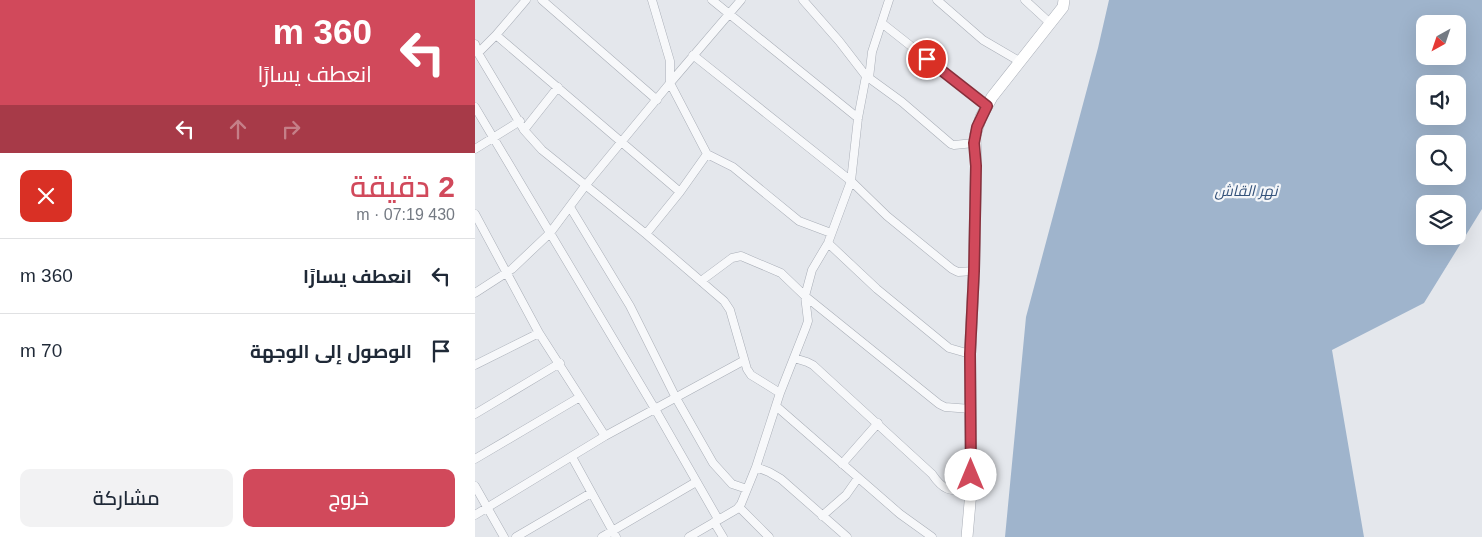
<!DOCTYPE html>
<html lang="ar">
<head>
<meta charset="utf-8">
<style>
  body { margin:0; font-family:Helvetica,Cairo,sans-serif; background:#f2f2f3; color:#1f2937; direction:rtl; height:100vh; display:flex; flex-direction:column; font-size:19px; white-space:nowrap }
  * { box-sizing:border-box; margin:0 }
  p { font-size:16px; color:#747a83 }
  .icon { flex:none; width:28px; height:28px; fill:none; stroke:currentColor; stroke-width:2; stroke-linecap:round; stroke-linejoin:round }
  .map { position:relative; flex:1; overflow:hidden; direction:ltr }
  .details { display:flex; flex-direction:column; background:#fff; width:475px }
  .details>* { flex:none }
  .guide { background:#d1495b; color:#fff; overflow:hidden }
  .needle { width:32px; rotate:220deg }
  .fabs { position:absolute; left:941px; top:15px; display:grid; gap:10px }
  .fabs a { display:grid; place-items:center; width:50px; height:50px; border-radius:10px; background:#fff; box-shadow:0 5px 20px #0002; font-size:25px }
  .pin { position:absolute; display:grid; place-items:center; width:42px; height:42px; color:#fff; margin:-21px; border:2px solid #fff; border-radius:50%; box-shadow:0 1px 5px #0007 }
  .me { position:absolute; width:55px; margin:-28px; rotate:0deg; stroke-linejoin:round; filter:drop-shadow(0 0 4px #0008) }
  .turn { display:flex; align-items:center; gap:18px; height:105px; padding:0 20px; font-size:22px }
  .turn .icon { width:65px; height:65px; stroke-width:2.5 }
  .turn b { display:block; font-size:35px; line-height:42px }
  .lanes { display:flex; align-items:center; height:48px; padding:0 20px; background:#0003; justify-content:center; gap:25px; direction:ltr }
  .lanes .off { opacity:.35 }
  .round { display:grid; place-items:center; flex:none; width:52px; height:52px; border-radius:10px; background:#f2f2f3 }
  .head { display:flex; align-items:center; justify-content:space-between; height:85px; padding:0 20px }
  h1 { font-size:30px; font-weight:600; line-height:38px; color:#d1495b }
  .action { display:flex; gap:10px; margin-top:auto; padding:10px 20px }
  .action a { flex:1; height:58px; border-radius:10px; background:#d1495b; color:#fff; font-size:20px; font-weight:600; line-height:58px; text-align:center }
  .action a+a { background:#f2f2f3; color:#1f2937 }
  ul { padding:0; list-style:none }
  li { display:flex; align-items:center; gap:15px; height:75px; padding:0 20px; border-top:1px solid #e0e1e3 }
  li div { flex:1 }
  li b { display:block; font-size:19px }
  li em { font-style:normal }
  main { display:flex; flex:1; min-height:0 }
  .map>svg:first-child { display:block }
  .water { fill:#9fb4cc; fill-rule:evenodd }
  .lines { fill:none; stroke-linecap:round; stroke-linejoin:round }
  .street-casing { stroke:#a9aeb7; stroke-width:9 }
  .secondary-casing { stroke:#a9aeb7; stroke-width:12 }
  .street { stroke:#f7f8fa; stroke-width:8 }
  .secondary { stroke:#fff; stroke-width:11 }
  .route-casing { stroke:#882f3b; stroke-width:12 }
  .route { stroke:#d1495b; stroke-width:9 }
  .labels { text-anchor:middle; stroke-width:4.5; stroke-linejoin:round; paint-order:stroke }
  .water-label { font-size:15px; font-style:italic; fill:#34527a; stroke:#f4f6f9 }
</style>
</head>
<body>
<main>
<div class="map">
<svg width="1007" height="537" viewBox="0 0 1007 537">
  <rect width="100%" height="100%" fill="#e4e7ec"/>
  <path class="water" d="M634,0h373v209l-58,94 -92,47 32,187h-359l21,-220 72,-269zM950,24h32v32h-32zM950,84h32v32h-32zM950,144h32v32h-32zM950,204h32v32h-32z"/>
  <g class="lines">
    <g class="street-casing">
      <path id="street" d="M67,0l115,100
        M237,0l146,118
        M328,0l36,41 27,35
        M462,0l46,40 36,21
        M550,0l25,23
        M408,24l104,82
        M21,35l184,157
        M0,44l3,9 46,77 18,20 104,84 78,67 6,9 17,59 4,6 29,18
        M3,53l18,-18 30,-35
        M218,55l158,126 36,35 65,53 6,3 16,-1
        M394,78l33,24 49,42 3,1 20,-2
        M0,107l180,302 63,110
        M49,130l34,-43
        M0,149l45,-28
        M232,154l26,13 66,54 32,12
        M95,207l60,99 46,92 37,65 19,21 15,5
        M0,214l64,119 66,103
        M171,234l34,-42 27,-38 -37,-71 71,-83
        M353,243l49,46 72,59 21,6
        M226,281l31,-23 9,-2 40,17 24,23 134,108 6,3 26,2
        M0,293l37,-24 38,-36 35,-47 85,-103v-22l-18,-61
        M319,358l13,4 6,3 119,109c12,18 19,17 39,17
        M0,365l64,-32
        M301,406l124,108 32,23
        M0,414l85,-51
        M97,457l44,80
        M0,459l105,-62
        M367,464l36,-41
        M281,467l13,5 12,7 66,58
        M0,486l29,51
        M264,507l30,30
        M0,515l130,-79 138,-75
        M347,516l24,-21 12,-17
        M239,522l9,15
        M41,537l75,-44
        M127,537l94,-55
        M214,537l48,-28 4,-5 15,-37 24,-74 26,-66 2,-6 -3,-25 7,-26 16,-27 23,-62 7,-63 8,-42 3,2 3,-26 17,-52"/>
    </g>
    <g class="secondary-casing">
      <path id="secondary" d="M492,537l4,-46 -1,-137 4,-83 2,-105 -1,-30 6,-19 11,-20 71,-90 1,-7"/>
    </g>
    <use href="#street" class="street"/>
    <use href="#secondary" class="secondary"/>
  </g>
  <g class="lines">
    <g class="route-casing">
      <path id="route" d="M452,59l60,47 -10,21 -3,16 2,23 -2,105 -4,83 1,121"/>
    </g>
    <use href="#route" class="route"/>
  </g>
  <g class="labels">
    <g class="water-label">
      <text x="771" y="196">نهر القاش</text>
    </g>
  </g>
</svg>
<div class="fabs">
<a><svg class="needle" viewBox="-14 -14 28 28"><path d="M0-13l5 13h-10z" fill="#e53935"/><path d="M0 13l5-13h-10z" fill="#747a83"/></svg></a>
<a><svg class="icon" aria-label="sound" viewBox="0 0 24 24"><path d="M4 9h4l5-4v14l-5-4H4zM17 9q2 3 0 6"/></svg></a>
<a><svg class="icon" aria-label="search" viewBox="0 0 24 24"><circle cx="10" cy="10" r="6"/><path d="M15 15l6 6"/></svg></a>
<a><svg class="icon" aria-label="layers" viewBox="0 0 24 24"><path d="M12 4l9 5-9 5-9-5zM3 14l9 5 9-5"/></svg></a>
</div>
<div class="pin" style="left:452px;top:59px;background:#d93025"><svg class="icon" aria-label="arrive" viewBox="0 0 24 24"><path d="M6 21V4h12l-3 4 3 4H6"/></svg></div>
<svg class="me" style="left:496px;top:475px" viewBox="-20 -20 40 40"><circle r="19" fill="#fff"/><path d="M0-13L10 11 0 6-10 11z" fill="#d1495b"/></svg>
</div>
<section class="details">
<div class="guide">
<div class="turn"><svg class="icon" aria-label="left" viewBox="0 0 24 24"><path d="M17 20v-9H6M10 6l-5 5 5 5"/></svg><div><b>360 m</b>انعطف يسارًا</div></div>
<div class="lanes"><svg class="icon" aria-label="left" viewBox="0 0 24 24"><path d="M17 20v-9H6M10 6l-5 5 5 5"/></svg><svg class="icon off" aria-label="ahead" viewBox="0 0 24 24"><path d="M12 20V5M6 11l6-6 6 6"/></svg><svg class="icon off" aria-label="right" viewBox="0 0 24 24"><path d="M7 20v-9h11M14 6l5 5-5 5"/></svg></div>
</div>
<div class="head"><div><h1>2 دقيقة</h1><p>430 m · 07:19</p></div><a class="round" style="background:#d93025;color:#fff"><svg class="icon" aria-label="close" viewBox="0 0 24 24"><path d="M6 6l12 12M18 6L6 18"/></svg></a></div>
<ul>
<li><svg class="icon" aria-label="left" viewBox="0 0 24 24"><path d="M17 20v-9H6M10 6l-5 5 5 5"/></svg><div><b>انعطف يسارًا</b></div><em>360 m</em></li>
<li><svg class="icon" aria-label="arrive" viewBox="0 0 24 24"><path d="M6 21V4h12l-3 4 3 4H6"/></svg><div><b>الوصول إلى الوجهة</b></div><em>70 m</em></li>
</ul>
<div class="action"><a>خروج</a><a>مشاركة</a></div>
</section>
</main>
</body>
</html>
